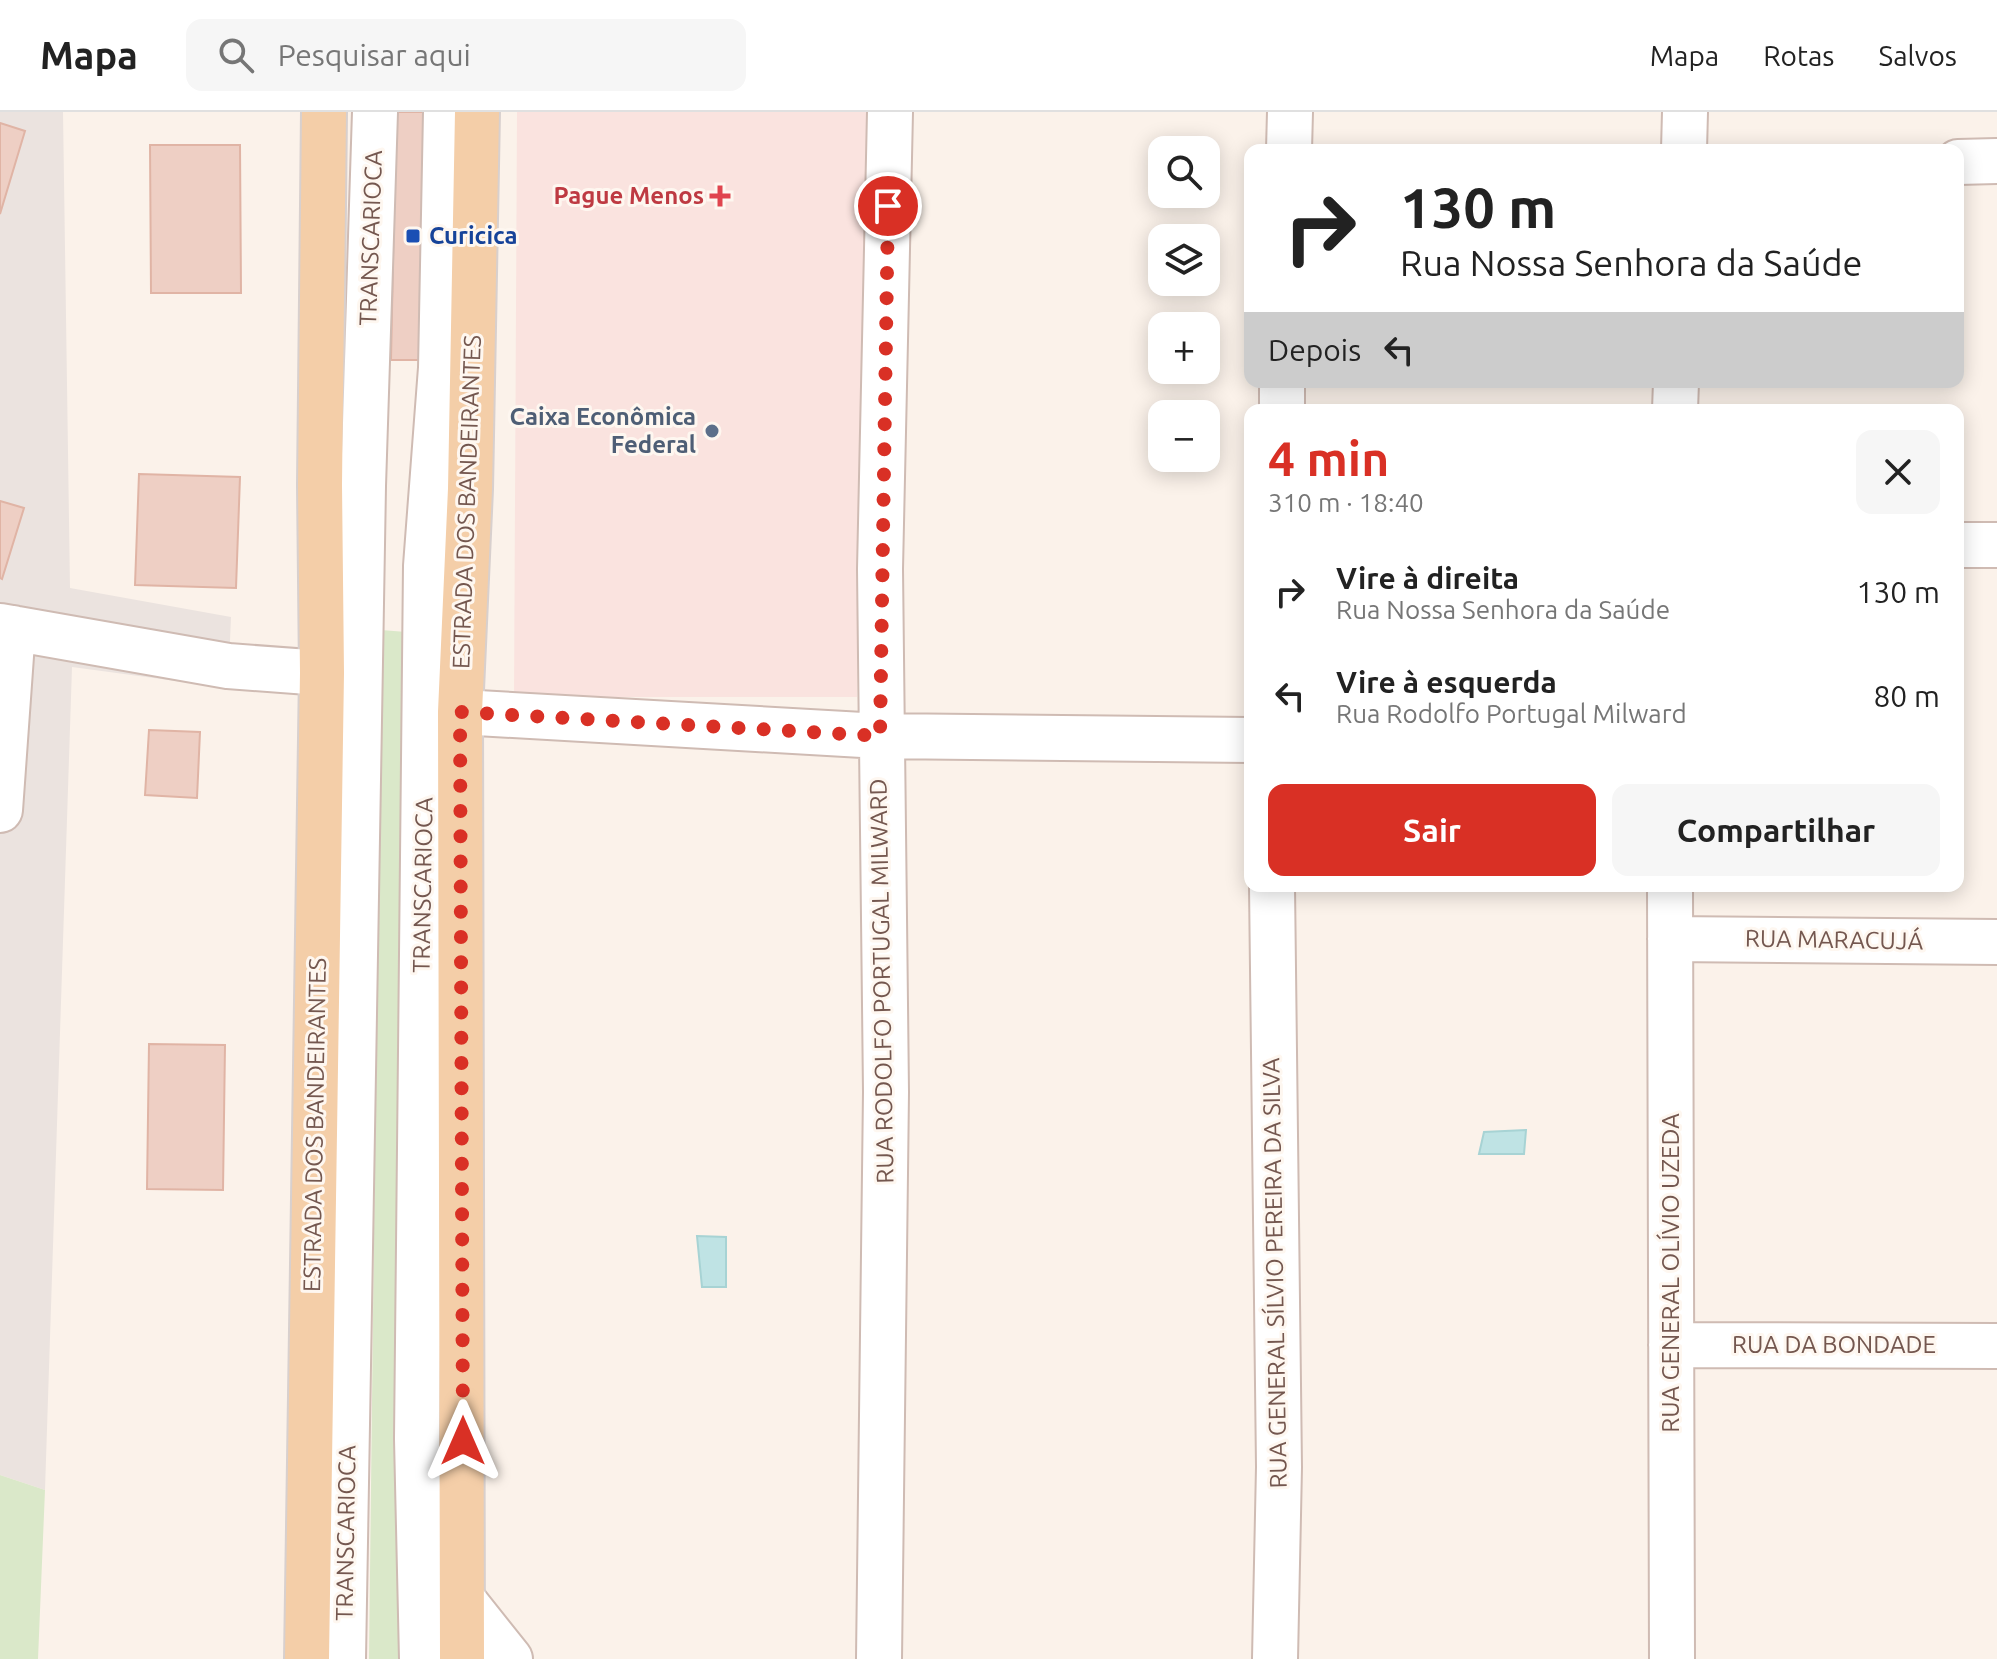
<!DOCTYPE html>
<html lang="pt">
<head>
<meta charset="utf-8">
<style>
  body { margin:0; font-family:Ubuntu,sans-serif; background:#f6f6f6; color:#222; height:100vh; display:flex; flex-direction:column; font-size:30px; white-space:nowrap }
  * { box-sizing:border-box; margin:0 }
  p { font-size:26px; color:#767676 }
  .icon { flex:none; width:44px; height:44px; fill:none; stroke:currentColor; stroke-width:2; stroke-linecap:round; stroke-linejoin:round }
  .map { position:relative; flex:1; overflow:hidden }
  .drawer { position:absolute; left:1244px; top:292px; width:720px; height:488px; display:flex; flex-direction:column; background:#fff; border-radius:16px; box-shadow:0 4px 20px #0003 }
  .drawer>* { flex:none }
  .top-card { position:absolute; left:1244px; top:32px; width:720px; height:244px; border-radius:16px; box-shadow:0 4px 20px #0003; background:#fff; color:#222; overflow:hidden }
  .controls { position:absolute; left:1148px; top:24px; display:grid; gap:16px }
  .controls a { display:grid; place-items:center; width:72px; height:72px; border-radius:16px; background:#fff; box-shadow:0 4px 20px #0003; font-size:40px }
  .pin { position:absolute; display:grid; place-items:center; width:68px; height:68px; color:#fff; margin:-34px; border:4px solid #fff; border-radius:50%; box-shadow:0 2px 8px #0007 }
  .me { position:absolute; width:88px; margin:-44px; rotate:0deg; stroke-linejoin:round; filter:drop-shadow(0 0 6px #0008) }
  .turn { display:flex; align-items:center; gap:28px; height:168px; padding:0 24px; font-size:36px }
  .turn .icon { width:104px; height:104px; stroke-width:2.5 }
  .turn b { display:block; font-size:56px; line-height:68px }
  .then { display:flex; align-items:center; height:76px; padding:0 24px; background:#0003; gap:16px; font-size:30px }
  .round { display:grid; place-items:center; flex:none; width:84px; height:84px; border-radius:16px; background:#f6f6f6 }
  .headline { display:flex; align-items:center; justify-content:space-between; height:136px; padding:0 24px }
  h1 { font-size:48px; font-weight:600; line-height:60px; color:#d93025 }
  .action { display:flex; gap:16px; margin-top:auto; padding:16px 24px }
  .action a { flex:1; height:92px; border-radius:16px; background:#d93025; color:#fff; font-size:32px; font-weight:600; line-height:92px; text-align:center }
  .action a+a { background:#f6f6f6; color:#222 }
  ul { padding:0; list-style:none }
  li { display:flex; align-items:center; gap:24px; height:104px; padding:0 24px }
  li div { flex:1 }
  li b { display:block; font-size:30px }
  li em { font-style:normal }
  header { display:flex; align-items:center; gap:48px; box-sizing:border-box; height:112px; padding:0 40px; background:#fff; border-bottom:2px solid #e0e0e0 }
  header strong { font-size:38px }
  nav { display:flex; gap:44px; margin-inline-start:auto; font-size:28px }
  .search { width:560px; height:72px; background:#f6f6f6; display:flex; align-items:center; gap:20px; box-sizing:border-box; padding:0 28px; border-radius:16px; color:#767676; font-size:30px }
  .map>svg:first-child { display:block }
  .commercial { fill:#fae3df }
  .industrial { fill:#ebe3df }
  .green { fill:#dae8c9 }
  .water { fill:#bfe3e4; stroke:#a7d3d4; stroke-width:2 }
  .building { fill:#eecfc4; stroke:#e0b4a5; stroke-width:2 }
  .lines { fill:none; stroke-linecap:round; stroke-linejoin:round }
  .minor-casing { stroke:#cfbbb3; stroke-width:48 }
  .major-casing { stroke:#d8d0ce; stroke-width:48 }
  .minor { stroke:#fff; stroke-width:44 }
  .major { stroke:#f4cea8; stroke-width:44 }
  .route { stroke:#d93025; stroke-width:14; stroke-dasharray:0 25.2 }
  .health-dot { fill:#e0444e; stroke:#fef7f0; stroke-width:3 }
  .transit-dot { fill:#1a4fb4; stroke:#fef7f0; stroke-width:3 }
  .service-dot { fill:#5c6f8a; stroke:#fef7f0; stroke-width:3 }
  .labels { text-anchor:middle; stroke-width:6; stroke-linejoin:round; paint-order:stroke }
  .health-label { font-size:24px; font-weight:bold; fill:#be3a42; stroke:#fef7f0; text-anchor:end }
  .transit-label { font-size:24px; font-weight:bold; fill:#164399; stroke:#fef7f0; text-anchor:start }
  .street-label { font-size:24px; fill:#74574f; stroke:#fef7f0 }
  .service-label { font-size:24px; font-weight:bold; fill:#4e5e75; stroke:#fef7f0; text-anchor:end }
</style>
</head>
<body>
<header>
<strong>Mapa</strong>
<div class="search"><svg class="icon" aria-label="search" viewBox="0 0 24 24"><circle cx="10" cy="10" r="6"/><path d="M15 15l6 6"/></svg>Pesquisar aqui</div>
<nav><a>Mapa</a><a>Rotas</a><a>Salvos</a></nav>
</header>
<div class="map">
<svg width="1997" height="1547" viewBox="0 0 1997 1547">
  <rect width="100%" height="100%" fill="#fbf2ea"/>
  <path class="commercial" d="M517,0h354l-14,585h-343z"/>
  <path class="industrial" d="M0,0h63l7,476 161,29 -3,71 -156,-21 -27,823 -45,-15z"/>
  <path class="green" d="M381,518l38,3 -13,1026h-37z
    M0,1363l45,15 -7,169h-38z"/>
  <path class="water" d="M1526,1018l-2,24h-45l5,-22z
    M697,1124l29,1v50h-24z"/>
  <path class="building" d="M396,0h40l-5,248h-40z
    M0,11l25,8 -25,83z
    M150,33h90l1,148h-90z
    M139,362l101,3 -4,111 -101,-3z
    M0,389l24,7 -22,71 -2,-1z
    M149,618l51,2 -3,66 -52,-3z
    M149,932l76,1 -2,145 -76,-1z"/>
  <g class="lines">
    <g class="minor-casing">
      <path id="minor" d="M1289,38l1,-38
        M1684,38l1,-38
        M1958,50l39,-1
        M1282,298v-28
        M1675,298l1,-28
        M1958,433h39
        M0,514l228,40 94,7
        M460,600l420,24 370,4
        M0,698l13,-182
        M1272,774l7,581 -4,192
        M1670,774l2,773
        M1670,827l327,3
        M1671,1233l326,1
        M463,1488l47,59
        M343,1547l20,-1173 12,-374
        M422,1547l-5,-220 9,-873 15,-198 5,-256
        M879,1547l7,-567 -6,-523 10,-457"/>
    </g>
    <g class="major-casing">
      <path id="major" d="M307,1547l15,-986 -2,-188 4,-373
        M462,1547l-2,-947 10,-223 7,-377"/>
    </g>
    <use href="#minor" class="minor"/>
    <use href="#major" class="major"/>
  </g>
  <g class="lines">
    <path class="route" d="M463,1329l-3,-729 420,24 8,-530"/>
  </g>
  <path class="health-dot" d="M716 72h8v8h8v8h-8v8h-8v-8h-8v-8h8z"/>
  <rect class="transit-dot" x="405" y="116" width="16" height="16" rx="4"/>
  <circle class="service-dot" cx="712" cy="319" r="8"/>
  <g class="labels">
    <g class="health-label">
      <text x="704" y="92">Pague Menos</text>
    </g>
    <g class="transit-label">
      <text x="429" y="132">Curicica</text>
    </g>
    <g class="street-label">
      <text transform="translate(371 126) rotate(-88)" y="8">TRANSCARIOCA</text>
      <text transform="translate(467 390) rotate(-88)" y="8">ESTRADA DOS BANDEIRANTES</text>
      <text transform="translate(423 773) rotate(-89)" y="8">TRANSCARIOCA</text>
      <text transform="translate(1834 828) rotate(1)" y="8">RUA MARACUJÁ</text>
      <text transform="translate(882 869) rotate(-91)" y="8">RUA RODOLFO PORTUGAL MILWARD</text>
      <text transform="translate(315 1013) rotate(-89)" y="8">ESTRADA DOS BANDEIRANTES</text>
      <text transform="translate(1275 1161) rotate(-91)" y="8">RUA GENERAL SÍLVIO PEREIRA DA SILVA</text>
      <text transform="translate(1671 1161) rotate(-90)" y="8">RUA GENERAL OLÍVIO UZEDA</text>
      <text x="1834" y="1241">RUA DA BONDADE</text>
      <text transform="translate(346 1421) rotate(-89)" y="8">TRANSCARIOCA</text>
    </g>
    <g class="service-label">
      <text x="696" y="313">Caixa Econômica<tspan x="696" dy="28">Federal</tspan></text>
    </g>
  </g>
</svg>
<div class="controls">
<a><svg class="icon" aria-label="search" viewBox="0 0 24 24"><circle cx="10" cy="10" r="6"/><path d="M15 15l6 6"/></svg></a>
<a><svg class="icon" aria-label="layers" viewBox="0 0 24 24"><path d="M12 4l9 5-9 5-9-5zM3 14l9 5 9-5"/></svg></a>
<a>+</a>
<a>−</a>
</div>
<div class="pin" style="left:888px;top:94px;background:#d93025"><svg class="icon" aria-label="arrive" viewBox="0 0 24 24"><path d="M6 21V4h12l-3 4 3 4H6"/></svg></div>
<svg class="me" style="left:463px;top:1329px" viewBox="-20 -20 40 40"><path d="M0-17L14 15 0 8-14 15z" fill="#d93025" stroke="#fff" stroke-width="4"/></svg>
<div class="top-card">
<div class="turn"><svg class="icon" aria-label="right" viewBox="0 0 24 24"><path d="M7 20v-9h11M14 6l5 5-5 5"/></svg><div><b>130 m</b>Rua Nossa Senhora da Saúde</div></div>
<div class="then">Depois<svg class="icon" aria-label="left" viewBox="0 0 24 24"><path d="M17 20v-9H6M10 6l-5 5 5 5"/></svg></div>
</div>
<section class="drawer">
<div class="headline"><div><h1>4 min</h1><p>310 m · 18:40</p></div><a class="round"><svg class="icon" aria-label="close" viewBox="0 0 24 24"><path d="M6 6l12 12M18 6L6 18"/></svg></a></div>
<ul>
<li><svg class="icon" aria-label="right" viewBox="0 0 24 24"><path d="M7 20v-9h11M14 6l5 5-5 5"/></svg><div><b>Vire à direita</b><p>Rua Nossa Senhora da Saúde</p></div><em>130 m</em></li>
<li><svg class="icon" aria-label="left" viewBox="0 0 24 24"><path d="M17 20v-9H6M10 6l-5 5 5 5"/></svg><div><b>Vire à esquerda</b><p>Rua Rodolfo Portugal Milward</p></div><em>80 m</em></li>
</ul>
<div class="action"><a>Sair</a><a>Compartilhar</a></div>
</section>
</div>
</body>
</html>
